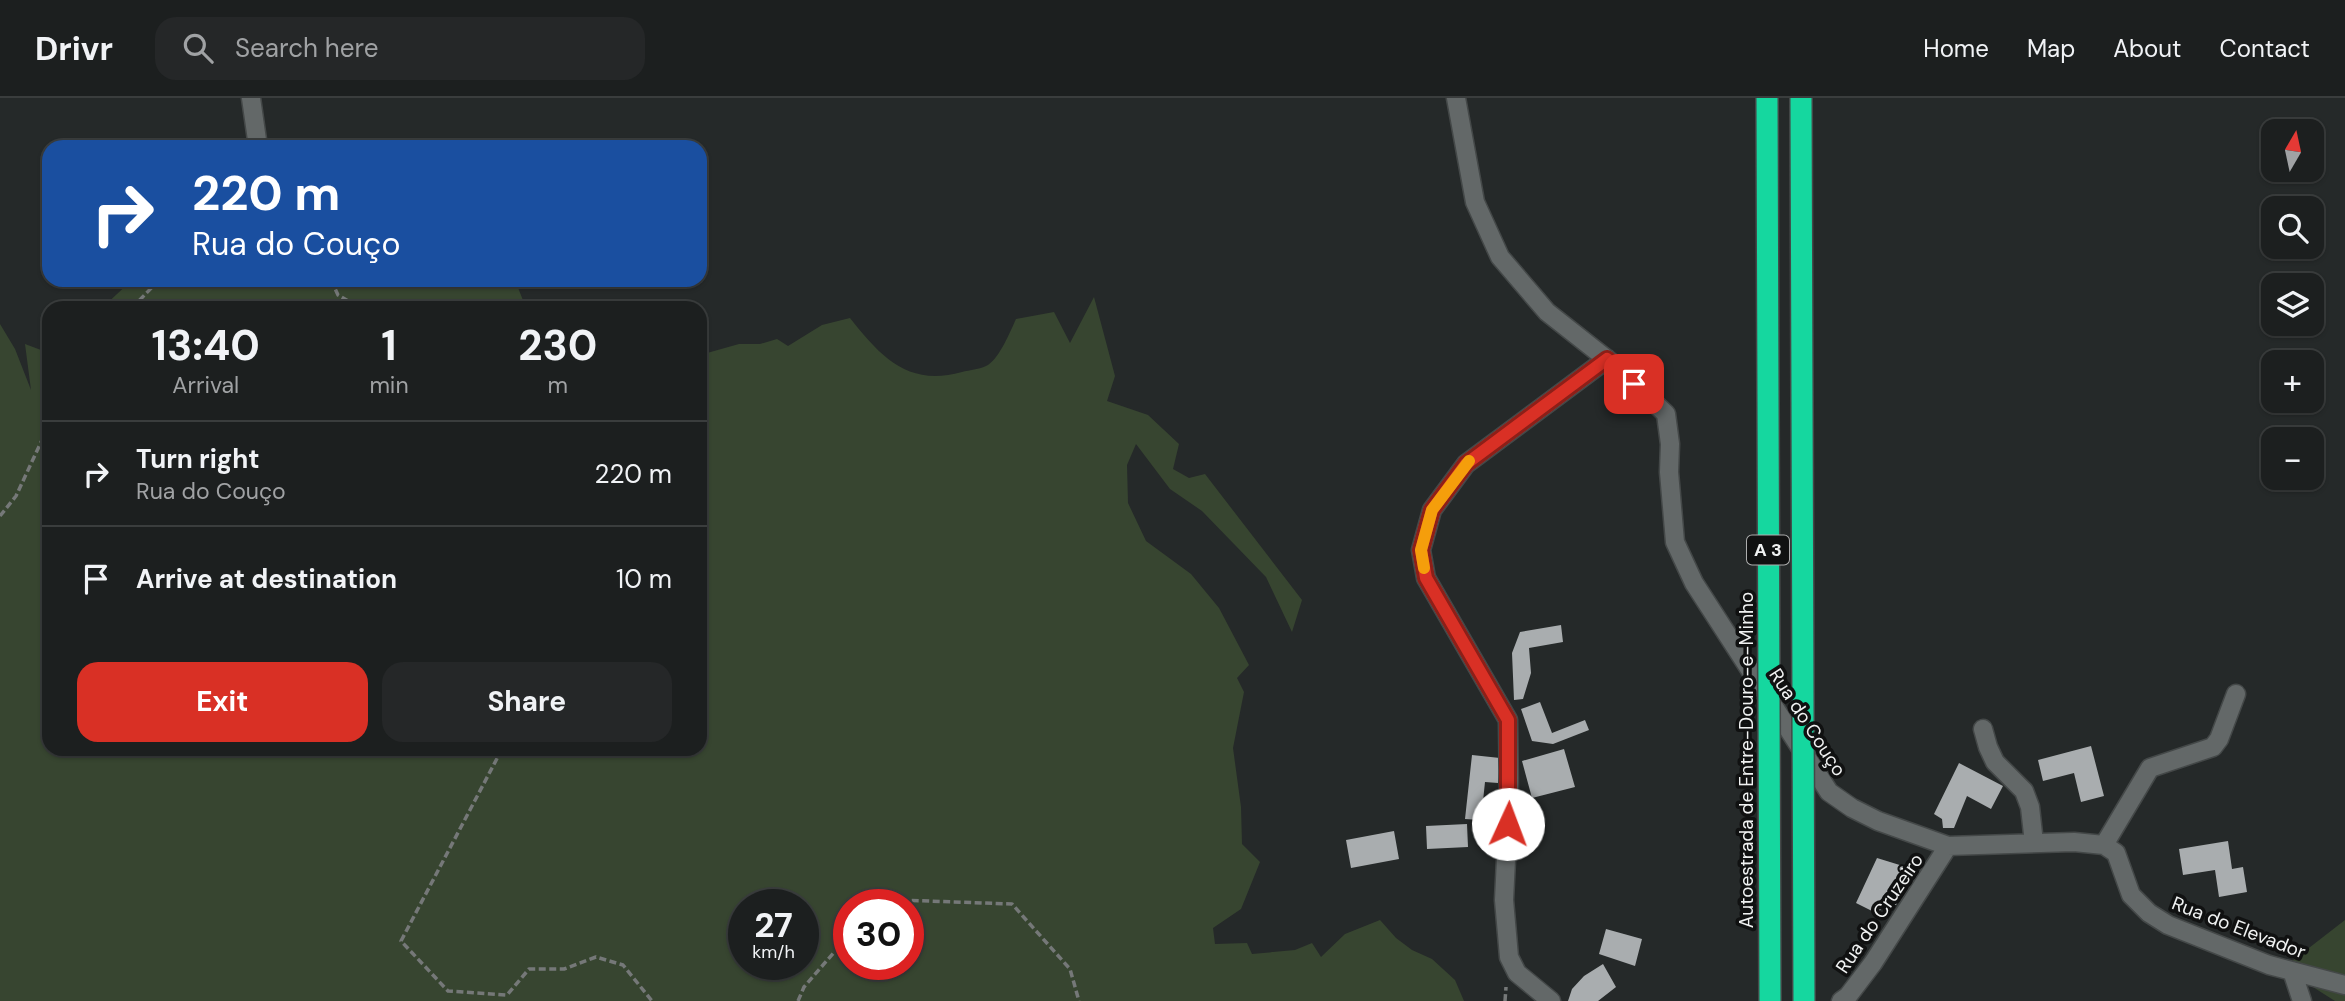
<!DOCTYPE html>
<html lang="en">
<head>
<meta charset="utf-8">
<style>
  body { margin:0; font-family:"DM Sans",sans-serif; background:#252728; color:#f1f3f6; height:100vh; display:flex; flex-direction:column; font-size:26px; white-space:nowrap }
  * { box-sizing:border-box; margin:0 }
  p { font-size:23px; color:#a0a2a4 }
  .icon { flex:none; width:38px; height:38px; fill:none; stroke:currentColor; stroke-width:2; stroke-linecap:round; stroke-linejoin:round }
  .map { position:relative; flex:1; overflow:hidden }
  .side { position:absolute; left:42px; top:203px; width:665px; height:455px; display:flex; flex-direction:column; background:#1c1f1f; border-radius:21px; box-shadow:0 2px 5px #0004,0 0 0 2px #3a3d3d }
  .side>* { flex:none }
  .guide { position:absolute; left:42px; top:42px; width:665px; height:147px; border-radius:21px; box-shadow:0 2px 5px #0004,0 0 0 2px #3a3d3d; background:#1a4fa0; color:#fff; overflow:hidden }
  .needle { width:46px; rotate:9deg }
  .fabs { position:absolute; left:2261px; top:21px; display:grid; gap:14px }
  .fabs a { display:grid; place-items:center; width:63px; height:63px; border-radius:14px; background:#1c1f1f; box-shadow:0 2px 5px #0004,0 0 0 2px #3a3d3d; font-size:35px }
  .speed { position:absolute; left:728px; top:791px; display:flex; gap:14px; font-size:35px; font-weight:700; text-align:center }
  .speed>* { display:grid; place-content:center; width:91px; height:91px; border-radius:50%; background:#1c1f1f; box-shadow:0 2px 5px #0004,0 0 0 2px #3a3d3d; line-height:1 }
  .speed small { font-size:18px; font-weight:400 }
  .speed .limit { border:10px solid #d22; background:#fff; color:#111 }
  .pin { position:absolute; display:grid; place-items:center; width:60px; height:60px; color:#fff; margin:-30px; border-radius:14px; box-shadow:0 4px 10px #0006 }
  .me { position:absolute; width:77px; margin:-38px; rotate:2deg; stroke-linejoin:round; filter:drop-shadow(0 0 5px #0008) }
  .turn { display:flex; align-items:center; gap:24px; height:147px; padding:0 35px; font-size:32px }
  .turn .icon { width:91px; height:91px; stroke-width:2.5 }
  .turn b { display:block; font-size:49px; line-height:60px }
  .eta { display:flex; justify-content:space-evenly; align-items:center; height:119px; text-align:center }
  .eta b { font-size:42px; font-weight:700; line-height:49px }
  .primary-button { display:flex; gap:14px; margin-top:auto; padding:14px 35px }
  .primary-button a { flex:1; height:80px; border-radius:21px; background:#d93025; color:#fff; font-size:28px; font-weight:700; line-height:80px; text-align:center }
  .primary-button a+a { background:#252728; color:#f1f3f6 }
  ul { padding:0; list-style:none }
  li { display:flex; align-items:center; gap:21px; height:105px; padding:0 35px; border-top:2px solid #3a3d3d }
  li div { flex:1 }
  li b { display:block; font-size:26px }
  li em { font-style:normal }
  header { display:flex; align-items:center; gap:42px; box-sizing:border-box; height:98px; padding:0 35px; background:#1c1f1f; border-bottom:2px solid #3a3d3d }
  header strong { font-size:33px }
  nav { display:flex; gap:38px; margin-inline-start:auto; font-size:24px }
  .search { width:490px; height:63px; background:#252728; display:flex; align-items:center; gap:18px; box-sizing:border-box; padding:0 24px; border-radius:21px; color:#a0a2a4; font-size:26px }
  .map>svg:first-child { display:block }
  .green { fill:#374530; fill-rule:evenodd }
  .building { fill:#a9adaf }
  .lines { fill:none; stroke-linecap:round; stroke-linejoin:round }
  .street-casing { stroke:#444848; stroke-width:21 }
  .path { stroke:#757878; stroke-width:3.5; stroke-dasharray:7 3.5; stroke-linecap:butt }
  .street { stroke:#636868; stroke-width:18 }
  .highway-bridge-casing { stroke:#444848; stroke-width:24; stroke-linecap:butt }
  .highway-bridge { stroke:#15d79f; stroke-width:21 }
  .route-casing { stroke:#8d1f18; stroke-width:18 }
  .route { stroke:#d93025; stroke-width:12 }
  .slow { stroke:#f59e0b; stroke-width:12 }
  .labels { text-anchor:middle; stroke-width:7; stroke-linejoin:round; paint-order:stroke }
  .shield { fill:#101111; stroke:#adaeae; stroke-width:2 }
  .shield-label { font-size:18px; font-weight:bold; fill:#f0f2f2 }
  .street-label { font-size:19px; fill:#f0f2f2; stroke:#101111 }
</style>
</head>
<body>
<header>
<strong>Drivr</strong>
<div class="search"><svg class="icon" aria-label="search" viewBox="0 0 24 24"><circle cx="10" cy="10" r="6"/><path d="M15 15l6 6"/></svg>Search here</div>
<nav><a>Home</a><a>Map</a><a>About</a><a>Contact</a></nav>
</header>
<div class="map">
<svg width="2345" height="903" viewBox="0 0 2345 903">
  <rect width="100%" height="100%" fill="#252929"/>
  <path class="green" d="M132,182h383l11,28h-424z
    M1094,199l21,79 -8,25 41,14 31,29 -6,25 16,9 16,-4 97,126 -10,32 -26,-55 -64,-66 -32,-22 -34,-45 -9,21 1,38 18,38 45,33 28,34 30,57 -12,13 7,14 -11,56 8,59 1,37 18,18 -19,47 -28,19 2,16 32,-1 5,11 43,-4 17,-7 9,14 24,-23 35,-14 16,18 16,12 20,9 23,21 9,21h-1464v-677l15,25 16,41 -6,-46 24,9v396h651v-394l39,-11h21l17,-5 11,7 34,-21 28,-7c31,39 58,69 112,54 7,-2 20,-3 26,-7 12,-8 22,-33 28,-46l38,-7 16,31zM744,807h59v59h-59zM849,807h59v59h-59z
    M2345,822v81h-10l-52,-33z"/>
  <path class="building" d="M1561,527l2,17 -34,6 2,25 -8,26 -9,1 -2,-47 8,-21z
    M1540,604l12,31 33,-13 4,10 -36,14 -21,-3 -11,-32z
    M2091,648l13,50 -23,6 -7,-29 -31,8 -5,-21z
    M1564,651l11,38 -43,11 -10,-37z
    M1472,657l28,3 -2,25 -13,-1 -4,38 -16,-1z
    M1959,665l44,23 -12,23 -24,-13 -13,32h-11l-1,-9 -8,-5z
    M1467,726l1,23 -41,2 -1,-23z
    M1394,733l5,28 -48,9 -5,-28z
    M2228,743l4,28 11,-2 4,25 -28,5 -4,-27 -32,5 -4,-26z
    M1877,760l39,12 -20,35 -11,-3 -7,12 -22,-11z
    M1606,831l36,10 -7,27 -36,-12z
    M1603,866l13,23 -18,14h-30l4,-12 12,-13z"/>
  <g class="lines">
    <g class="street-casing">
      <path id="street" d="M251,0l7,49
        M1456,0l19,104 25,55 47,55 71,56 48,46 4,30 -1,28 6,70 19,41 135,209 23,16 26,13 70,25 126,-4 30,3 12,8 15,42 18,18 19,12 101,40 76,20
        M1983,631l5,18 7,15 29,29 6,16 4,36
        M2104,747l46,-77 63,-21 6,-8 17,-45
        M2292,873l10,30
        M1551,903l-34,-28 -8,-16 -5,-57 5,-101 -1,-79 -82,-142 -5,-28 11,-40 34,-46 141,-105
        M1841,903l7,-5 25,-33 75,-117"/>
    </g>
    <path class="path" d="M331,182l7,15 22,13
      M132,210l27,-28
      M0,418l16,-20 33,-71
      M502,651l-101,192 47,50 59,4 22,-26h35l32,-12 27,8 29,36
      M892,807l9,-5 111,4 58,65 9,32
      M798,903l6,-14 45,-52
      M1505,903l1,-14"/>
    <use href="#street" class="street"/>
    <g class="highway-bridge-casing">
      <path id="highway-bridge" d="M1767,0l3,903
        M1801,0l3,903"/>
    </g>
    <use href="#highway-bridge" class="highway-bridge"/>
  </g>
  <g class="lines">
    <g class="route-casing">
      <path id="route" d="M1508,726v-104l-82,-142 -5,-28 11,-40 34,-46 141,-105 27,25"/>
    </g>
    <use href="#route" class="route"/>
    <path class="slow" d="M1424,470l-3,-18 11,-40 37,-49"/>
  </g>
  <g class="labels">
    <rect class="shield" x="1747" y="437.5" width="42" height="29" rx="5"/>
    <g class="shield-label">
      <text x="1768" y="458">A 3</text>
    </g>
    <g class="street-label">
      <text transform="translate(1808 624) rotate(57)" y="7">Rua do Couço</text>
      <text transform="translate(1746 662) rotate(-90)" y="7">Autoestrada de Entre-Douro-e-Minho</text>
      <text transform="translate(1879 815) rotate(-56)" y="7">Rua do Cruzeiro</text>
      <text transform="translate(2239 829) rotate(21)" y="7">Rua do Elevador</text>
    </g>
  </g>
</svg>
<div class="fabs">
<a><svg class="needle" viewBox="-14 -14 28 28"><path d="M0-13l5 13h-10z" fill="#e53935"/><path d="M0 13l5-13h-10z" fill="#a0a2a4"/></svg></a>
<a><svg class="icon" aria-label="search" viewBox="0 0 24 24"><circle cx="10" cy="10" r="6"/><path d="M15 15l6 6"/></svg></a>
<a><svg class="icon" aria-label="layers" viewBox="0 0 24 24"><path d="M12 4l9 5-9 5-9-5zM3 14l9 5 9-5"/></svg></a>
<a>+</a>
<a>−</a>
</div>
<div class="speed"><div>27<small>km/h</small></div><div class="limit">30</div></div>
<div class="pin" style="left:1634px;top:286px;background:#d93025"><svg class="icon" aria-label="arrive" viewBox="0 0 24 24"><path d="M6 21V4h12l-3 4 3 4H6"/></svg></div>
<svg class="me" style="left:1508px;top:726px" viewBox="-20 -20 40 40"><circle r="19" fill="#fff"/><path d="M0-13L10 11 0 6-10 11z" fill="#d93025"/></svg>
<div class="guide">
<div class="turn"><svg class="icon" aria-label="right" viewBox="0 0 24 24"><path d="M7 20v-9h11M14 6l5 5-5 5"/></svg><div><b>220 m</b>Rua do Couço</div></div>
</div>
<section class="side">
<div class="eta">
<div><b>13:40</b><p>Arrival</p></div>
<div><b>1</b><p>min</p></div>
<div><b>230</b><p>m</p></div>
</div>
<ul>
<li><svg class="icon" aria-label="right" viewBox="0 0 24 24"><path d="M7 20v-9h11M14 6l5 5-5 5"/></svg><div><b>Turn right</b><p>Rua do Couço</p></div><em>220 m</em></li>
<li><svg class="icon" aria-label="arrive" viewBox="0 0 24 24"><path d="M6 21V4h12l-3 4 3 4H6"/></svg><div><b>Arrive at destination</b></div><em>10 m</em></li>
</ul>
<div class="primary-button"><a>Exit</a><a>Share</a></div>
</section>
</div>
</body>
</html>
